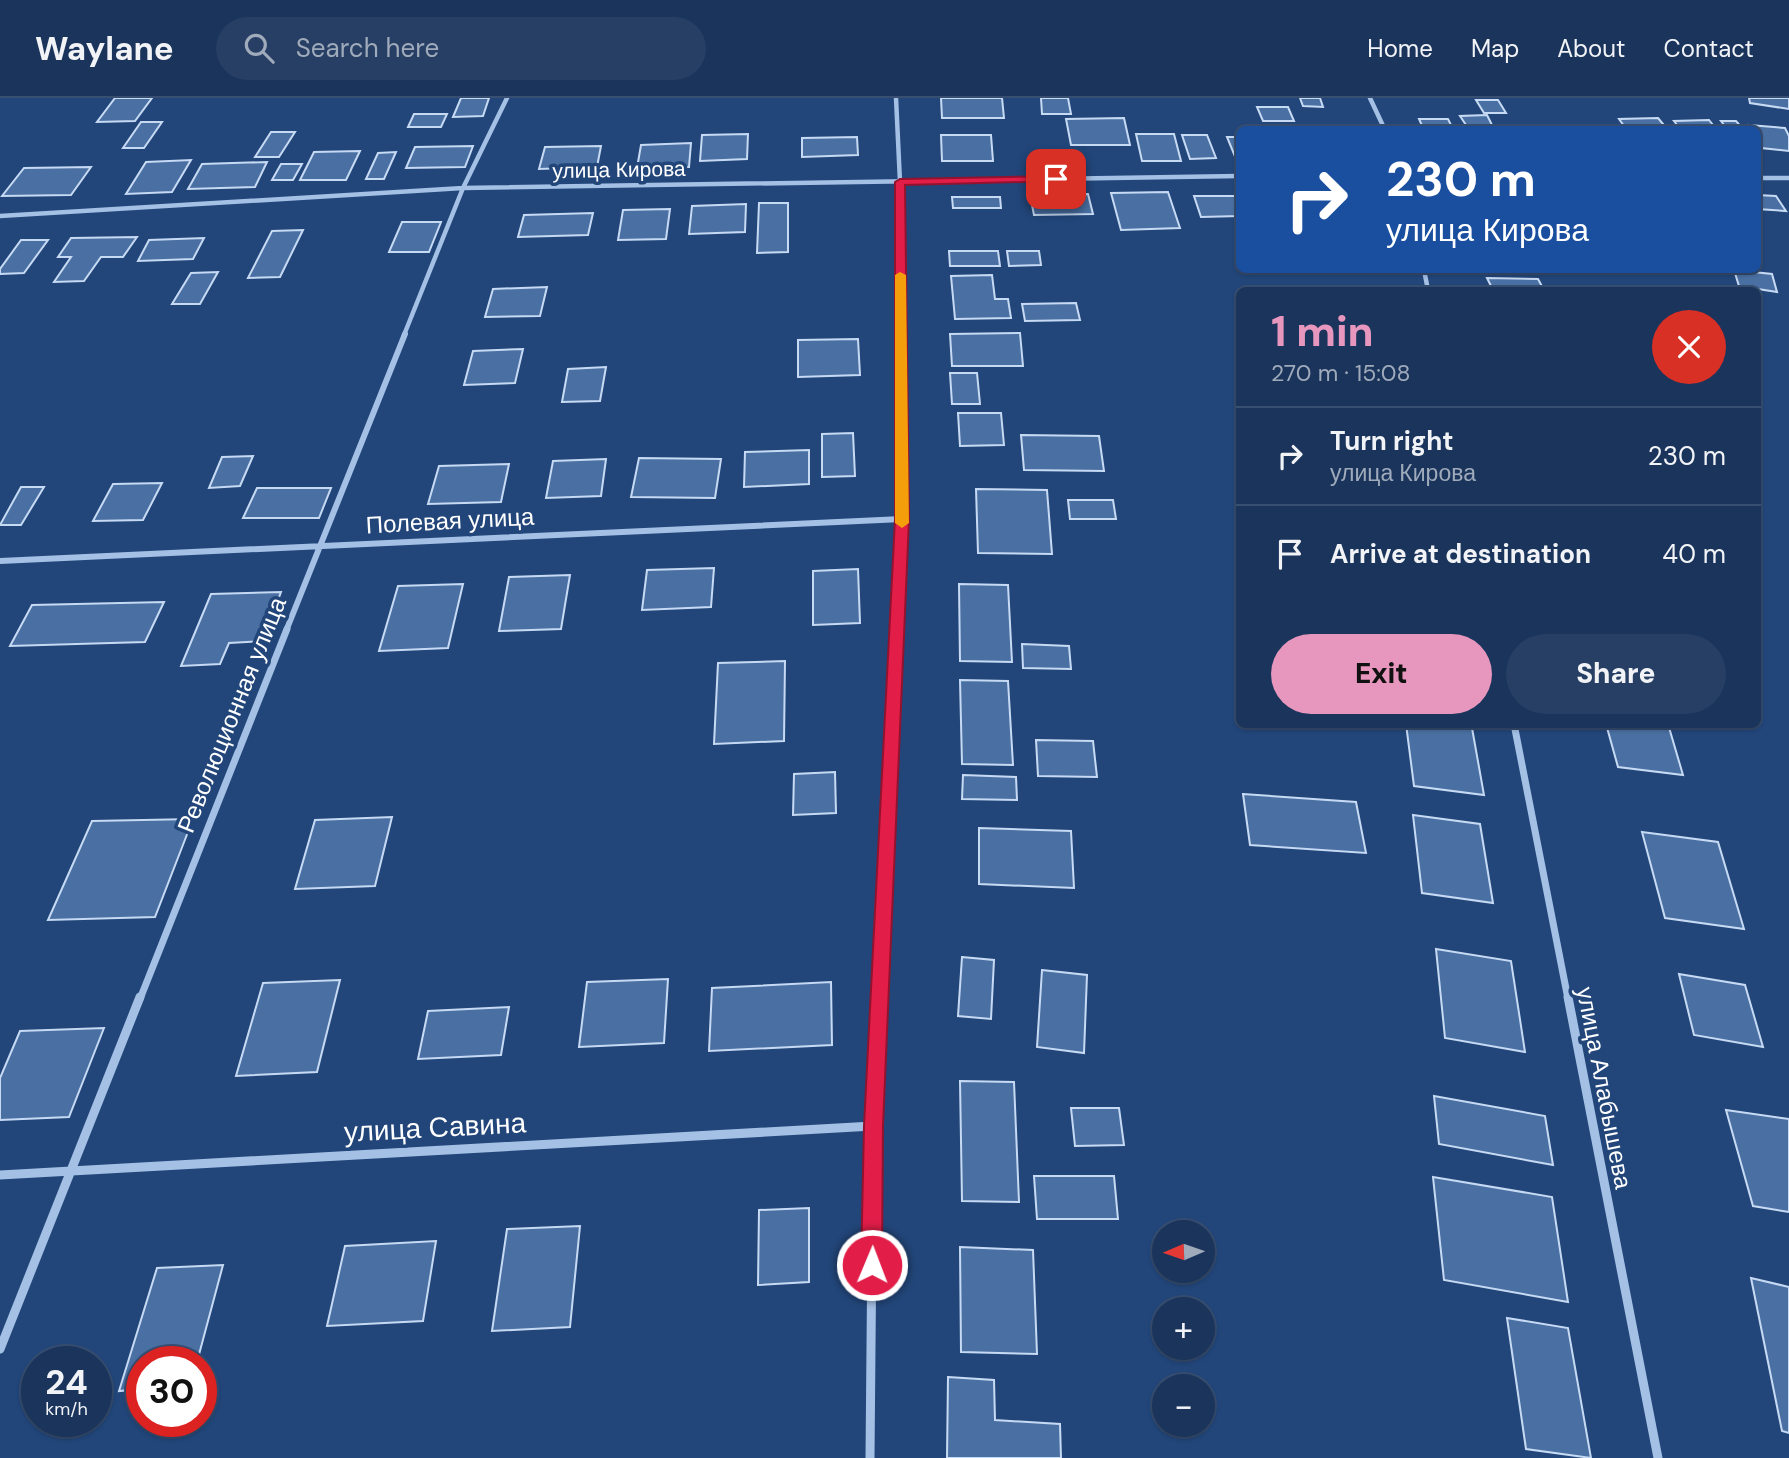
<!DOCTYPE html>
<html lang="en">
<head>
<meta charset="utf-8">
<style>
  body { margin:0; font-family:"DM Sans",sans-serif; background:#273f65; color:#f1f3f6; height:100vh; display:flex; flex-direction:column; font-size:26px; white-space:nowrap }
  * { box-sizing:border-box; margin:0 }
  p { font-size:23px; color:#9faabb }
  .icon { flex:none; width:38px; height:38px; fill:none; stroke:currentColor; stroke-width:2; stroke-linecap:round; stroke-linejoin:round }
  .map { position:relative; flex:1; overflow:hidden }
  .panel { position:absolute; left:1236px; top:189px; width:525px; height:441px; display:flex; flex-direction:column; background:#1a345c; border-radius:10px; box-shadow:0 2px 5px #0004,0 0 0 2px #384f72 }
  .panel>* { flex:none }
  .banner { position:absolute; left:1236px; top:28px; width:525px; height:147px; border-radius:10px; box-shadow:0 2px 5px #0004,0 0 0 2px #384f72; background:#1a4fa0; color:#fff; overflow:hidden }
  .needle { width:46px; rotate:268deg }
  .tools { position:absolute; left:1152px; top:1122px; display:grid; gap:14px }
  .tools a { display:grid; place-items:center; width:63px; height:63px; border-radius:50%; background:#1a345c; box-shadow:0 2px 5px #0004,0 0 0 2px #384f72; font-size:35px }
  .speed { position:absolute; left:21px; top:1248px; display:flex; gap:14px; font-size:35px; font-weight:700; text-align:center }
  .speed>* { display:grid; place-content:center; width:91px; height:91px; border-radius:50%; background:#1a345c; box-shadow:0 2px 5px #0004,0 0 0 2px #384f72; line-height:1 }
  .speed small { font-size:18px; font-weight:400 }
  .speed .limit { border:10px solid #d22; background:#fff; color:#111 }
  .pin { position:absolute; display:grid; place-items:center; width:60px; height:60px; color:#fff; margin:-30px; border-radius:14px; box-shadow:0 4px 10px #0006 }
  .me { position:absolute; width:77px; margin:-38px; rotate:1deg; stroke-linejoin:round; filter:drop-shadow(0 0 5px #0008) }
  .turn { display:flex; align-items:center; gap:24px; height:147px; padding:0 35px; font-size:32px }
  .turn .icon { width:91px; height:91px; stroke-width:2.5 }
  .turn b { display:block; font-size:49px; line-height:60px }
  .round { display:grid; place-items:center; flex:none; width:74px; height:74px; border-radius:37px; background:#273f65 }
  .head { display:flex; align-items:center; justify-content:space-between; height:119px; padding:0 35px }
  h1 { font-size:42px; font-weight:800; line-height:52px; color:#e797bd }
  .button { display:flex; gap:14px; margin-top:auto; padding:14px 35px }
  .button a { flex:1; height:80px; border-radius:42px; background:#e797bd; color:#111; font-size:28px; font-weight:800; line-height:80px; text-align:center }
  .button a+a { background:#273f65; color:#f1f3f6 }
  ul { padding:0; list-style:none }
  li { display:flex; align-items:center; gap:21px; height:98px; padding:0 35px; border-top:2px solid #384f72 }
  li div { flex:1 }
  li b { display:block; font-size:26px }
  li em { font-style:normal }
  header { display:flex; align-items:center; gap:42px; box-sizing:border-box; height:98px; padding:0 35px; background:#1a345c; border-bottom:2px solid #384f72 }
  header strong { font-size:33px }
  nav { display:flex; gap:38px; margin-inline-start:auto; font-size:24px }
  .search { width:490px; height:63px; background:#273f65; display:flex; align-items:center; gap:18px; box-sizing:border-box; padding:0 24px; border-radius:38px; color:#9faabb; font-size:26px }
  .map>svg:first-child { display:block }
  .building { fill:#4a70a3; stroke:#c7daf4; stroke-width:2 }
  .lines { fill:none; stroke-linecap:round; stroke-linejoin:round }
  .street-far3 { stroke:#a4c0e5; stroke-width:4.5 }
  .street-far2 { stroke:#a4c0e5; stroke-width:6 }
  .street-far1 { stroke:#a4c0e5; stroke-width:7 }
  .street { stroke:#a4c0e5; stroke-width:9 }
  .route { fill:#e11d48; stroke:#92132f; stroke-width:2 }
  .slow { fill:#f59e0b }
  .labels { text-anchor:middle; stroke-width:7; stroke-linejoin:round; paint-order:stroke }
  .far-street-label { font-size:21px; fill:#fff; stroke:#22467a }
  .street-label { font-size:24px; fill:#fff; stroke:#22467a }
  .near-street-label { font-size:28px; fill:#fff; stroke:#22467a }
</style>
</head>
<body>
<header>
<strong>Waylane</strong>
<div class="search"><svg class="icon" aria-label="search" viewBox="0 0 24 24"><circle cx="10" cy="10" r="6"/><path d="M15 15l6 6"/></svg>Search here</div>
<nav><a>Home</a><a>Map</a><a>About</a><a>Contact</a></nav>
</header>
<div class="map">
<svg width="1789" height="1360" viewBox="0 0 1789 1360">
  <rect width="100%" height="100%" fill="#22467a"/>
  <path class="building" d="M115,0h37l-17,23 -38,1z
    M461,0h28l-6,18 -30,1z
    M941,0h61l2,20h-62z
    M1041,0h27l3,16h-29z
    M1300,0h20l3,9 -20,-1z
    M1749,0h40v11l-39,-6z
    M1476,2h22l8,13h-22z
    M1257,9h31l6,14h-31z
    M414,16h33l-6,13h-33z
    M1487,17l5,10h-26l-6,-9z
    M1124,20l6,27h-59l-5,-26z
    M1658,20l10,12h-41l-8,-11z
    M1419,21h29l5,10 13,1h-42z
    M1709,22l8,10h-36l-7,-9z
    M1721,23h15l8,9h-16z
    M141,24h21l-18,26h-21z
    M1749,27l36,3 4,8v15l-28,-3 -4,-8v-10h-6z
    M271,34h24l-16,25h-24z
    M748,36l-1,25 -47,2 2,-26z
    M1136,36h38l7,27h-39z
    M941,37h50l2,26h-51z
    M1182,37h25l9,23 -26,1z
    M857,39l1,18 -56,2v-19z
    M1227,39h12v22h-3z
    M691,45l-2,24 -52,1 4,-23z
    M473,48l-8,21 -59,1 9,-21z
    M601,48l-4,21 -58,2 6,-22z
    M360,53l-14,29h-46l14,-28z
    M396,54l-12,27h-18l12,-26z
    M191,62l-19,32 -46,2 20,-32z
    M267,64l-12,25 -67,2 14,-25z
    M281,66h21l-9,16h-21z
    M91,69l-20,28 -69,1 22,-28z
    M1168,94l12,36 -59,2 -10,-37z
    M1088,96l5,20 -59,1 -4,-20z
    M1757,97l19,1 10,15 -29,-2z
    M1194,98h42l3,20 -38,1z
    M952,99h48l1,11h-48z
    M759,105h29v49l-31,1z
    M746,106l-1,28 -56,2 3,-28z
    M670,111l-4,30 -48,1 5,-30z
    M593,115l-5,22 -70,2 6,-22z
    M402,124h39l-12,30h-40z
    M303,132l-23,47 -32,1 24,-47z
    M137,139l-14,20h-22l-17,24 -30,1 17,-25h-13l13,-19z
    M204,140l-11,21 -55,2 11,-21z
    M21,142h27l-24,33 -24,1v-5z
    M949,153h49l2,15h-50z
    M1007,153h32l2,14 -32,1z
    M1734,172l38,4 5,18 -38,-6z
    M218,174l-18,32h-28l19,-31z
    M992,177l3,24h13l3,19 -56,1 -4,-43z
    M1487,180l51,1 6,11h-51z
    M547,189l-7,29 -55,1 8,-28z
    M1076,205l4,17 -55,1 -3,-17z
    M1020,235l3,33h-71l-2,-32z
    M858,241l2,36 -62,2v-37z
    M523,251l-8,34 -51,2 9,-34z
    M606,269l-6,34 -38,1 6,-33z
    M950,275h27l3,31h-28z
    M958,315h43l3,32 -44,1z
    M853,335l2,43 -33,1v-43z
    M1021,337l78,1 5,35 -80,-1z
    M809,352v34l-65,3 1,-35z
    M253,358l-13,30 -31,2 13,-31z
    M639,360l82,1 -6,39 -84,-1z
    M606,361l-5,37 -55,2 7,-37z
    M509,366l-8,38 -73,2 11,-38z
    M162,385l-19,37 -50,1 20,-37z
    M21,389h23l-23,38h-21z
    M257,390h74l-12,30h-76z
    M976,391l71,1 5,64 -74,-1z
    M1068,402h45l3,19h-46z
    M714,470l-3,39 -69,3 5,-40z
    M858,471l2,54 -47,2v-54z
    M570,477l-9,54 -62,2 10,-54z
    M463,486l-15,64 -69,3 19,-65z
    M959,486l49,1 4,77 -52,-1z
    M281,494l-18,49 -34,2 -9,21 -39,2 30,-72z
    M164,504l-19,40 -135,4 22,-41z
    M1022,546l47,2 2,23 -48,-1z
    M785,563l-1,80 -70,3 4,-81z
    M960,582l48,1 5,84 -51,-1z
    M1406,626l66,4 12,67 -70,-9z
    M1606,626h62l15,51 -65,-8z
    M1036,642l57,1 4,36 -59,-1z
    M835,674l1,41 -43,2 1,-41z
    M963,677l53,2 1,23 -55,-1z
    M1243,696l113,8 10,51 -116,-8z
    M1413,717l67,9 13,79 -71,-10z
    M392,719l-17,69 -80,3 20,-69z
    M193,721l-38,98 -107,3 44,-99z
    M979,730l92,3 3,57 -95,-4z
    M1642,734l76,10 26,87 -79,-11z
    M1436,851l75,12 14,91 -80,-14z
    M962,859l32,3 -3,59 -33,-3z
    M1042,872l45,5 -3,78 -47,-6z
    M1679,876l66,11 18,62 -69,-12z
    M668,881l-4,64 -85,4 8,-65z
    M340,882l-23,92 -81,4 27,-93z
    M831,884l1,63 -123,6 3,-63z
    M509,909l-8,48 -83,4 10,-48z
    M104,930l-35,89 -69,3v-42l20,-47z
    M960,983l54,1 5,120 -57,-1z
    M1434,998l111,20 8,49 -114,-21z
    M1071,1010h48l5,37 -49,1z
    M1726,1012l63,9v93l-36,-6z
    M1034,1078h80l4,43h-81z
    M1433,1079l119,20 16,105 -124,-22z
    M809,1110v74l-51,3 1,-75z
    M580,1128l-10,101 -78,4 15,-102z
    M436,1143l-13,80 -96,5 18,-80z
    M960,1149l73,3 4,104 -76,-2z
    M223,1167l-26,97h-55v27l-23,2 38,-123z
    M1751,1180l38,9v146l-7,-2z
    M1507,1220l61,10 23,130 -65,-9z
    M948,1279l46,3 1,40 65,4 1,34h-114z"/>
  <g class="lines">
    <path class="street-far3" d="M896,0l4,84 1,153
      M1370,0l15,32
      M1757,80h32
      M0,118l463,-28 776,-12
      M1424,172l4,20
      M404,237l59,-147 44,-90"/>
    <path class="street-far2" d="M0,463l902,-42
      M286,533l119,-297
      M897,533l5,-112 -1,-185"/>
    <path class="street-far1" d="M1514,626l54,275
      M140,901l147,-370
      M879,901l18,-370"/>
    <path class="street" d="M1568,899l90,461
      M0,1077l873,-49
      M0,1251l140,-352
      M870,1360l3,-332 6,-129"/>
  </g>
  <path class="route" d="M1056,78l4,1v4l-155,4 4,334 -26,607 -1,139 -3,7 -7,3 -8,-3 -3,-7 3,-139 31,-607v-337l5,-3z"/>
  <path class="slow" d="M900,174l6,3 3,248 -7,5 -7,-5v-248z"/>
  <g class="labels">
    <g class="far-street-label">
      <text transform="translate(619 72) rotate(-1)" y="7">улица Кирова</text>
    </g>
    <g class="street-label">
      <text transform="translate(450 423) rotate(-3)" y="8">Полевая улица</text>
      <text transform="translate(232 617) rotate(-68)" y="8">Революционная улица</text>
      <text transform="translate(1604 990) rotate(79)" y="8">улица Алабышева</text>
    </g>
    <g class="near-street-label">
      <text transform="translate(435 1029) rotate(-3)" y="10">улица Савина</text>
    </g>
  </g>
</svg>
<div class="tools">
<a><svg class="needle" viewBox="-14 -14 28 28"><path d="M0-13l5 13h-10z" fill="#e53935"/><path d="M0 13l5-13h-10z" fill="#9faabb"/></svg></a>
<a>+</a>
<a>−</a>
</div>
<div class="speed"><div>24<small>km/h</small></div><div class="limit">30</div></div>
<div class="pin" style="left:1056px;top:81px;background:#d93025"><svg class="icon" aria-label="arrive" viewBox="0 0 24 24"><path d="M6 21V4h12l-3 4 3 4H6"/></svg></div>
<svg class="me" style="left:872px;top:1167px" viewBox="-20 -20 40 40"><circle r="17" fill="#e11d48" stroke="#fff" stroke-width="3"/><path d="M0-11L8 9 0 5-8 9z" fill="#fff"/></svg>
<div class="banner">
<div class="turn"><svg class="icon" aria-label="right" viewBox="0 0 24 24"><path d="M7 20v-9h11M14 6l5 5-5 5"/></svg><div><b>230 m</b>улица Кирова</div></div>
</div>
<section class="panel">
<div class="head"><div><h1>1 min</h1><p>270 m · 15:08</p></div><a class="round" style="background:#d93025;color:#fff"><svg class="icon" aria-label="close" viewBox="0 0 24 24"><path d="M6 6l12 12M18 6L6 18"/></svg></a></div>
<ul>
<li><svg class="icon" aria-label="right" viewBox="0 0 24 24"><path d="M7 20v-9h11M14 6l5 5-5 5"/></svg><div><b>Turn right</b><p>улица Кирова</p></div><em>230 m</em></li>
<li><svg class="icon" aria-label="arrive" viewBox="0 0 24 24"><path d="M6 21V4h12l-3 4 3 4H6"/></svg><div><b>Arrive at destination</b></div><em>40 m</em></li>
</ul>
<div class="button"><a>Exit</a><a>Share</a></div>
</section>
</div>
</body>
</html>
